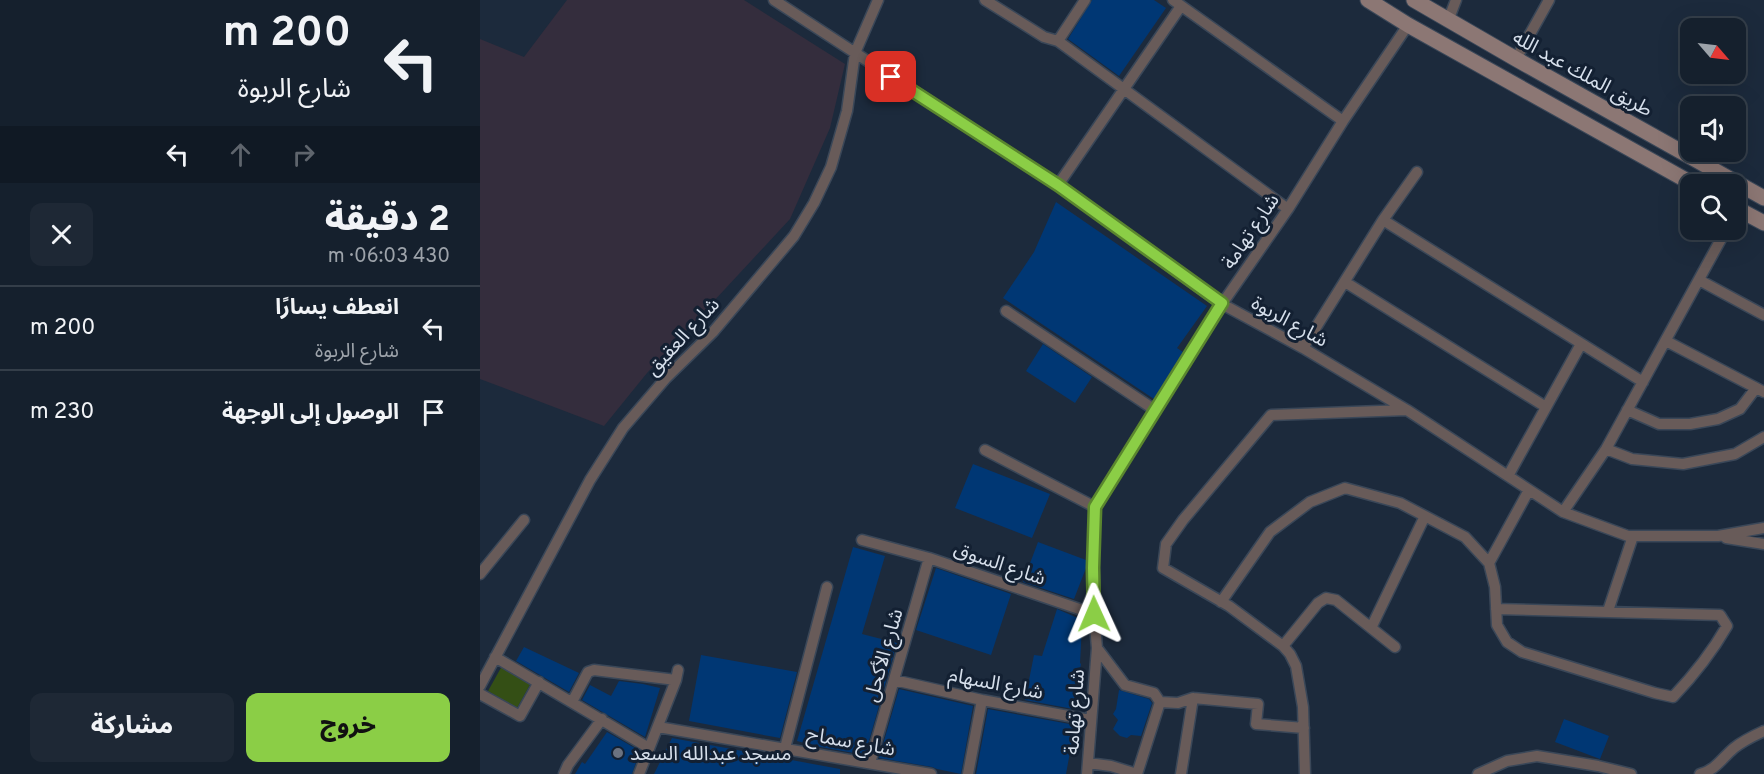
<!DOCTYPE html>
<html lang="ar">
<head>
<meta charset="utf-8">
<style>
  body { margin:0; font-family:Overpass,"Noto Sans Arabic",sans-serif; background:#1e2835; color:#f1f3f6; direction:rtl; height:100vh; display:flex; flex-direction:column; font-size:22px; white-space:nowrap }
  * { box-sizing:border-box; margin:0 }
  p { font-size:20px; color:#9da3aa }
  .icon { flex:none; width:33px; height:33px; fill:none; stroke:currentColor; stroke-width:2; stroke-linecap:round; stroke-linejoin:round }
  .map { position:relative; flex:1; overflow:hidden; direction:ltr }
  .side { display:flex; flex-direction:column; background:#15202d; width:480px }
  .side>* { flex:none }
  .top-card { background:#15202d; color:#f1f3f6; overflow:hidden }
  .needle { width:39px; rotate:118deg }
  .fabs { position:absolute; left:1200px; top:18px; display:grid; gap:12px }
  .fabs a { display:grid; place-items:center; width:66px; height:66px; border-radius:12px; background:#15202d; box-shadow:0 6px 24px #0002,0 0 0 2px #343e49; font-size:30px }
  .pin { position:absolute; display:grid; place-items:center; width:51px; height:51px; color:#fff; margin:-26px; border-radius:12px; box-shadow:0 3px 9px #0006 }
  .me { position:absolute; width:66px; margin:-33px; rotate:359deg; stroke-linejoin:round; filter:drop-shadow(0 0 4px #0008) }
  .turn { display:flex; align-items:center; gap:21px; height:126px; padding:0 30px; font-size:27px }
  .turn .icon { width:78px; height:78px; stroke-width:2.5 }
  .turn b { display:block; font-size:42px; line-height:51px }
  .lanes { display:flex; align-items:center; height:57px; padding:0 30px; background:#0003; justify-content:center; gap:30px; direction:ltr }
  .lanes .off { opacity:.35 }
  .round { display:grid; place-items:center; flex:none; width:63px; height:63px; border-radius:12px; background:#1e2835 }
  .overview { display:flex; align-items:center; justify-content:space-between; height:102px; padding:0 30px }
  h1 { font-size:36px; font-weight:800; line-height:45px }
  .action { display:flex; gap:12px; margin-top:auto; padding:12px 30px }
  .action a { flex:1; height:69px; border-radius:12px; background:#8bce46; color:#111; font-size:24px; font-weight:800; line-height:69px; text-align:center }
  .action a+a { background:#1e2835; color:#f1f3f6 }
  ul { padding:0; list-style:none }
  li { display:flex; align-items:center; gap:18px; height:84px; padding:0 30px; border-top:2px solid #343e49 }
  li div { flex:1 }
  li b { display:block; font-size:22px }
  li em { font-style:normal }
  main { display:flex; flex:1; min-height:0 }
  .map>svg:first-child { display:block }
  .industrial { fill:#342d3d }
  .green { fill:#344f15 }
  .building { fill:#003774 }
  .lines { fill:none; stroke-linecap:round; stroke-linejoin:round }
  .minor-casing { stroke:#3a4758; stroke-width:13 }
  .secondary-casing { stroke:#3a4758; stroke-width:17 }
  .minor { stroke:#685b59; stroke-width:10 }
  .secondary { stroke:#8c7774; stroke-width:15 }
  .route-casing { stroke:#5a862e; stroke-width:15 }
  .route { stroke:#8bce46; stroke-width:10 }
  .worship-dot { fill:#6b7280; stroke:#132032; stroke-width:2 }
  .labels { text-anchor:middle; stroke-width:6; stroke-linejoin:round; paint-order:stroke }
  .street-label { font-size:20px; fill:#d6dfeb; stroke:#132032 }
  .poi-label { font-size:20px; fill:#d6dfeb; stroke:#132032; text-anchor:start }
</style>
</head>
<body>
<main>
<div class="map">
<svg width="1284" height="774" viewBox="0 0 1284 774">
  <rect width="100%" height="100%" fill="#1c2a3c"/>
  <path class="industrial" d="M87,0h177l101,64 -15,64 -40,91 -143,154 -43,53 -124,-47v-340l44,18z"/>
  <path class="green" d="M22,666l29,17 -14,25 -29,-17z"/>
  <path class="building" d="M612,0h62l12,8 -47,68 -51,-37z
    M576,202l151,104 -30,42 6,4 -29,47 -151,-101 31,-46z
    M563,344l49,33 -17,26 -49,-32z
    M493,464l77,30 -18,44 -77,-30z
    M558,542l48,18v8l-12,31 -51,-17z
    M373,547l32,9 -23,78 35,9 -32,112 -50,-9 -18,-5z
    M456,568l75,26 -20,61 -75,-25z
    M577,609l23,10 2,7 -2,37 1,1 -8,45 -48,-9 9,-45 8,1z
    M44,647l55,26 -10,19 -53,-31z
    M221,655l96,17 -17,66 -91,-17z
    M139,681l24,3 17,4 -15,49 -63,-37 8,-15 21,11z
    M419,689l74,17 -12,68 -24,-5 -5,-2 -53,-9z
    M639,690l30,9 3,4 -11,33 -10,-1 -4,3 -7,-2 -7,-7 5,-9 -5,-6 3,-5z
    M508,709l87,16 -9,49h-90z
    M1084,719l45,17 -9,23 -45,-17z
    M127,732l33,19 -8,23h-57l7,-12 3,2z
    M192,738l168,31v5h-186z"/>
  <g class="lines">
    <g class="minor-casing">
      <path id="minor" d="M294,0l284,185 164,119 81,44 104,62 156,102 65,24h90l46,-8
        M505,0l59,37 14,4 230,168
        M693,0l170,121
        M968,21l8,-21
        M578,41l27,-41
        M1036,59l33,-59
        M578,185l123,-179
        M903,220l260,162
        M1219,280l65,35
        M865,282l201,125
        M526,311l149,99
        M1186,341l98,51
        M823,348l80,-128 34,-48
        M1147,410l32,14h31l28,-5 22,-10 16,-21
        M1126,449l26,10 51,5 52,-10 29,-17
        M505,450l110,57
        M1028,476l73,-132
        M1083,512l43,-63 120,-219
        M1246,538l38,6
        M382,540l67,18 165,56
        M1009,563l6,24 2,38 10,17 15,10 133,41 18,4c21,-22 39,-45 54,-71l-7,-11 -224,-6
        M0,574l44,-54
        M741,602l49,-70 40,-30 35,-14 55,15 65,34 24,26 40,-73
        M1128,611l25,-75
        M891,628l54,-112
        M803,646l35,-43 8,-5 10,2 59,47
        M617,648l28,37 29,8 6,9 18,1 15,-5 65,6 -2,20 48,4
        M15,657l154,91
        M414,680l88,20 108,20
        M0,686l110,-206 33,-52 43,-50 47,-46 81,-96 20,-33 17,-36 16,-56 8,-58 23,-53
        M0,694l40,22 19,-34
        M92,702l16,-30 6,-2 82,10
        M178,727l273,47
        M305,748l42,-161
        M390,763l59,-205
        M608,763l23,3 26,8 23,-72
        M84,774l4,-9 34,-46
        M159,774l37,-94 2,-10
        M488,774l14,-74
        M607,774l10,-126 -3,-34 -1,-46 2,-61 127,-203 66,-95 55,-88 65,-96
        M701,774l12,-76
        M825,774l-2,-67 -7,-41 -6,-12 -7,-8 -54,-40 -66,-38 3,-24 17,-24 88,-105 136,-5
        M998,774l29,-13 30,-5 61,10 33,8
        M1220,774c16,-4 22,-16 34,-26 10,-8 19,-12 30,-17"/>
    </g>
    <g class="secondary-casing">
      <path id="secondary" d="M888,0l40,25 285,159
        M934,0l102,59 248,139
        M1256,208l28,15"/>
    </g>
    <use href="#minor" class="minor"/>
    <use href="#secondary" class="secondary"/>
  </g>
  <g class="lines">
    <g class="route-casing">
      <path id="route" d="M411,77l167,108 164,118 -127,204 -2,61 1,46"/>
    </g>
    <use href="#route" class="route"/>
  </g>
  <circle class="worship-dot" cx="138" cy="753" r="6"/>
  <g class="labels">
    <g class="street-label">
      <text transform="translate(1103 73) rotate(29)" y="7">طريق الملك عبد الله</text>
      <text transform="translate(770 231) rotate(-56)" y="7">شارع تهامة</text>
      <text transform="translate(810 321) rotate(29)" y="7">شارع الربوة</text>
      <text transform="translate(202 336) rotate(-47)" y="7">شارع العقيق</text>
      <text transform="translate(520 563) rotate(19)" y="7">شارع السوق</text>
      <text transform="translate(403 655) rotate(-74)" y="7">شارع الأكحل</text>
      <text transform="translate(516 683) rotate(11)" y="7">شارع السهام</text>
      <text transform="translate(594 712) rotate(-86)" y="7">شارع تهامة</text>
      <text transform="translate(371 741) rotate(10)" y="7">شارع سماح</text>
    </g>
    <g class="poi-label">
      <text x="150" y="760">مسجد عبدالله السعد</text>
    </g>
  </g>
</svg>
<div class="fabs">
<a><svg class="needle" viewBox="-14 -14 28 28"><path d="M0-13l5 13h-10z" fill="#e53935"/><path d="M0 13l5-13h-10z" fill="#9da3aa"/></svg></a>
<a><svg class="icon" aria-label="sound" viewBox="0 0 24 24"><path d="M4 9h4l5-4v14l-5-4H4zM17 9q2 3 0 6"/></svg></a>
<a><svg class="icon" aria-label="search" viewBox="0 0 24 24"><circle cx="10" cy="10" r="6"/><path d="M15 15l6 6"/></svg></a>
</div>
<div class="pin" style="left:411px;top:77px;background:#d93025"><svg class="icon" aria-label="arrive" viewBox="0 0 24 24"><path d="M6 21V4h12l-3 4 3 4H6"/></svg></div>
<svg class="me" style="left:614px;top:614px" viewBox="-20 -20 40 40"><path d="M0-17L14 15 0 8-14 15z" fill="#8bce46" stroke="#fff" stroke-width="4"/></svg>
</div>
<section class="side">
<div class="top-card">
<div class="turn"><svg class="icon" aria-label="left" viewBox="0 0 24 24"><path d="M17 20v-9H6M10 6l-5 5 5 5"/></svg><div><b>200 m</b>شارع الربوة</div></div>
<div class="lanes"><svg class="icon" aria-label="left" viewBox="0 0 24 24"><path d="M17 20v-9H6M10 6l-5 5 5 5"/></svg><svg class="icon off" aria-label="ahead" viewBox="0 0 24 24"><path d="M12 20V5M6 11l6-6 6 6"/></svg><svg class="icon off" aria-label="right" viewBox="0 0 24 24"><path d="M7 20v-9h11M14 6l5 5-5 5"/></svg></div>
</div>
<div class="overview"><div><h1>2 دقيقة</h1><p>430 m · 06:03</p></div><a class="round"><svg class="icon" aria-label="close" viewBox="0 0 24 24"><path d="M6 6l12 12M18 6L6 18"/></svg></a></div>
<ul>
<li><svg class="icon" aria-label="left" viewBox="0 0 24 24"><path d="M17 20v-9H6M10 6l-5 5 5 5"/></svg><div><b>انعطف يسارًا</b><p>شارع الربوة</p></div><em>200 m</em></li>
<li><svg class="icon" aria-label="arrive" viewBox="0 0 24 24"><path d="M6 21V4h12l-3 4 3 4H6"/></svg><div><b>الوصول إلى الوجهة</b></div><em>230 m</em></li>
</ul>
<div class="action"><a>خروج</a><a>مشاركة</a></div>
</section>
</main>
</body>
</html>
